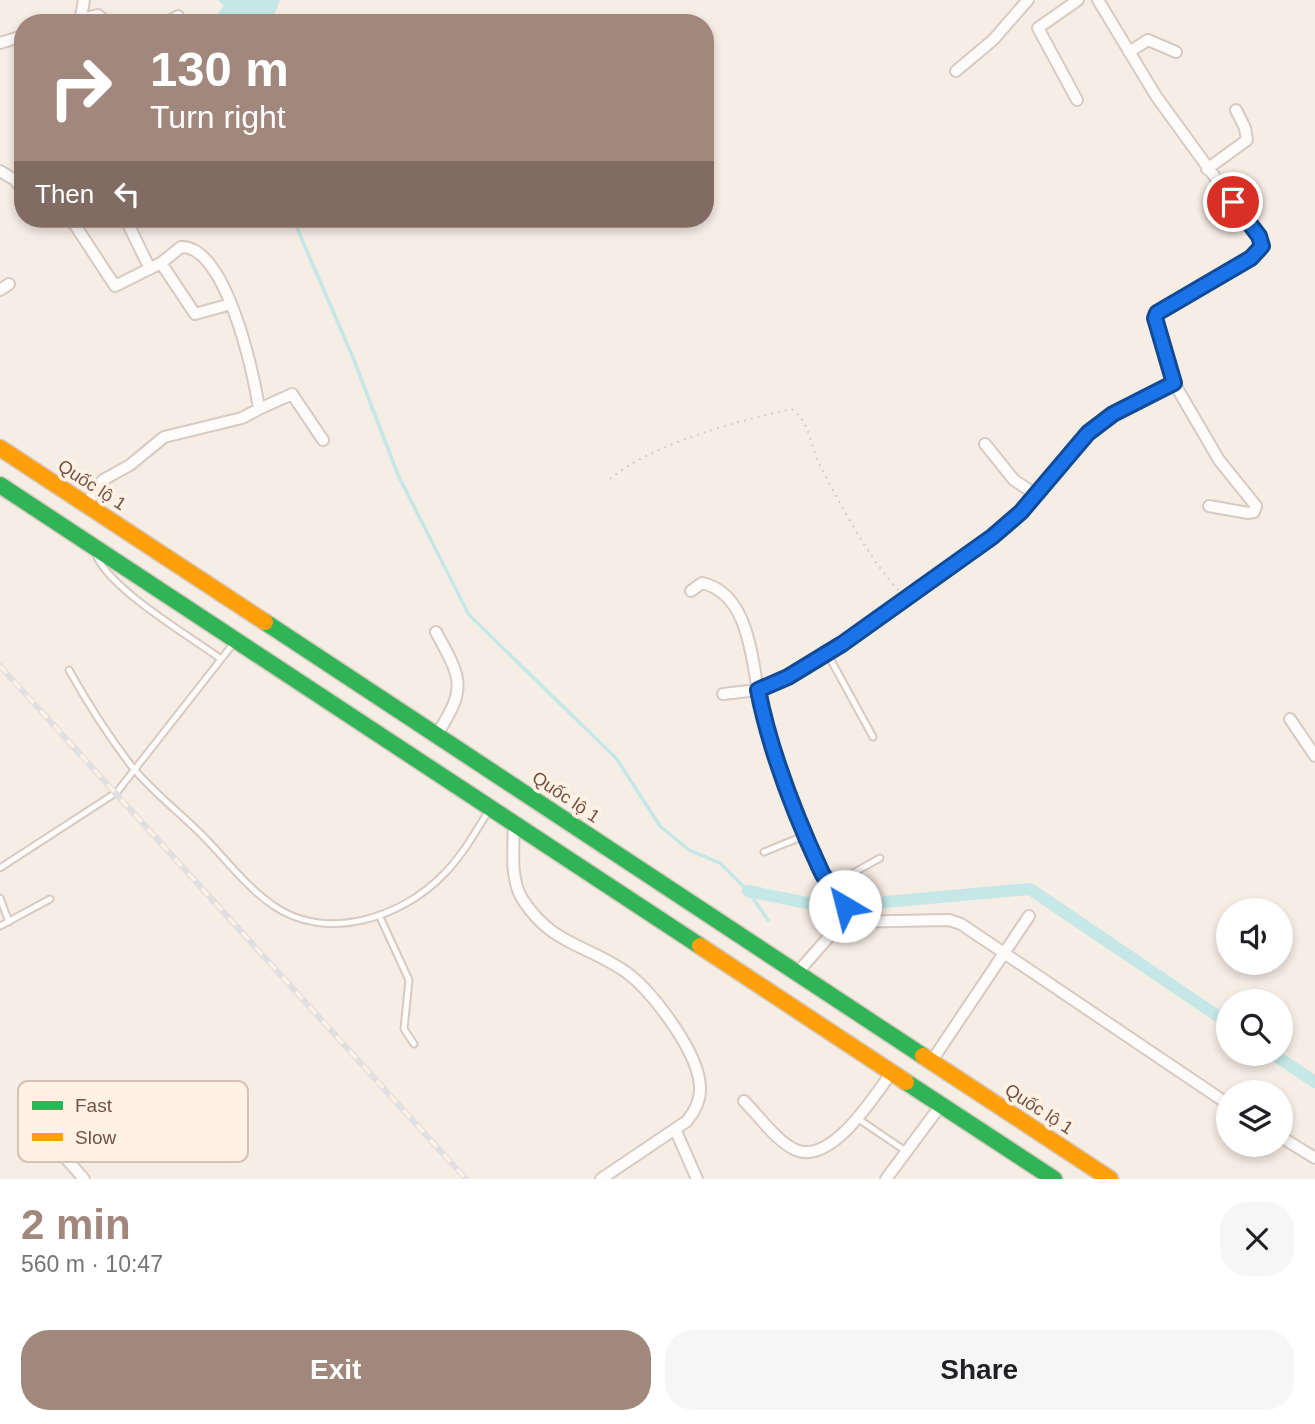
<!DOCTYPE html>
<html lang="en">
<head>
<meta charset="utf-8">
<style>
  body { margin:0; font-family:Arial,sans-serif; background:#f6f6f6; color:#202124; height:100vh; display:flex; flex-direction:column; font-size:26px; white-space:nowrap }
  * { box-sizing:border-box; margin:0 }
  p { font-size:23px; color:#757577 }
  .icon { flex:none; width:38px; height:38px; fill:none; stroke:currentColor; stroke-width:2; stroke-linecap:round; stroke-linejoin:round }
  .map { position:relative; height:1179px; overflow:hidden }
  .details { display:flex; flex-direction:column; background:#fff; flex:1 }
  .details>* { flex:none }
  .hud { position:absolute; left:14px; top:14px; width:700px; height:214px; border-radius:28px; box-shadow:0 4px 10px #0003; background:#a2887c; color:#fff; overflow:hidden }
  .fabs { position:absolute; left:1216px; top:898px; display:grid; gap:14px }
  .fabs a { display:grid; place-items:center; width:77px; height:77px; border-radius:50%; background:#fff; box-shadow:0 4px 10px #0003; font-size:35px }
  .pin { position:absolute; display:grid; place-items:center; width:60px; height:60px; color:#fff; margin:-30px; border:4px solid #fff; border-radius:50%; box-shadow:0 2px 7px #0007 }
  .me { position:absolute; width:77px; margin:-38px; rotate:323deg; stroke-linejoin:round; filter:drop-shadow(0 0 5px #0008) }
  .turn { display:flex; align-items:center; gap:24px; height:147px; padding:0 21px; font-size:32px }
  .turn .icon { width:91px; height:91px; stroke-width:2.5 }
  .turn b { display:block; font-size:49px; line-height:60px }
  .then { display:flex; align-items:center; height:66px; padding:0 21px; background:#0003; gap:14px; font-size:26px }
  .round { display:grid; place-items:center; flex:none; width:74px; height:74px; border-radius:28px; background:#f6f6f6 }
  .overview { display:flex; align-items:center; justify-content:space-between; height:119px; padding:0 21px }
  h1 { font-size:42px; font-weight:700; line-height:52px; color:#a2887c }
  .button { display:flex; gap:14px; margin-top:auto; padding:14px 21px }
  .button a { flex:1; height:80px; border-radius:28px; background:#a2887c; color:#fff; font-size:28px; font-weight:700; line-height:80px; text-align:center }
  .button a+a { background:#f6f6f6; color:#202124 }
  .map>svg:first-child { display:block }
  .water { fill:#c5e7e7 }
  .lines { fill:none; stroke-linecap:round; stroke-linejoin:round }
  .stream { stroke:#c5e7e7; stroke-width:3.5 }
  .canal { stroke:#c5e7e7; stroke-width:12 }
  .lane-casing { stroke:#d7cac2; stroke-width:9 }
  .street-casing { stroke:#d7cac2; stroke-width:14 }
  .fast-casing { stroke:#d5c9c2; stroke-width:19 }
  .slow-casing { stroke:#d5c9c2; stroke-width:19 }
  .path { stroke:#d7ccc7; stroke-width:2; stroke-dasharray:2 5; stroke-linecap:butt }
  .lane { stroke:#fefcfb; stroke-width:5 }
  .street { stroke:#fefcfb; stroke-width:10 }
  .fast { stroke:#30b455; stroke-width:16 }
  .slow { stroke:#ff9f0a; stroke-width:16 }
  .rail-casing { stroke:#e2dfe2; stroke-width:6 }
  .rail { stroke:#fff2e4; stroke-width:3.5; stroke-dasharray:10; stroke-linecap:butt }
  .route-casing { stroke:#114b97; stroke-width:18 }
  .route { stroke:#1a73e8; stroke-width:12 }
  .labels { text-anchor:middle; stroke-width:7; stroke-linejoin:round; paint-order:stroke }
  .street-label { font-size:18px; fill:#745144; stroke:#fff2e4 }
  .key { fill:#fff2e4; stroke:#d5c2b4; stroke-width:2 }
  .key-label { font-size:19px; fill:#745144 }
</style>
</head>
<body>
<div class="map">
<svg width="1315" height="1179" viewBox="0 0 1315 1179">
  <rect width="100%" height="100%" fill="#f6ede4"/>
  <path class="water" d="M218,0h62l-9,23h-61l14,-17z"/>
  <g class="lines">
    <path class="stream" d="M293,219l59,136 46,120 71,140 147,143 44,68 29,24 31,13 28,28 20,29"/>
    <path class="canal" d="M748,891l79,16
      M885,902l145,-13 198,134
      M1273,1054l42,28"/>
    <g class="lane-casing">
      <path id="lane" d="M97,557c16,34 91,78 124,102
        M827,653l46,84
        M69,670c19,34 40,67 64,98 20,24 47,45 69,67 23,23 45,53 72,71 53,36 127,12 169,-31 19,-19 32,-42 46,-65
        M764,852l42,-17
        M0,868l117,-76 116,-148
        M830,886l50,-28
        M0,898l9,24
        M379,915l30,65 -5,49 10,15
        M0,926l50,-27
        M857,1118l50,34"/>
    </g>
    <g class="street-casing">
      <path id="street" d="M1098,0l58,96 106,146 -2,9 -9,7 -89,51 -7,9 19,65 45,77 37,46 -2,6 -6,1 -39,-7
        M81,17l3,-17
        M64,23l34,-8 9,8
        M166,23l12,-7
        M0,43l23,-7
        M1129,52l19,-12 28,12
        M956,71l37,-31 35,-40
        M1077,100l-39,-72 40,-28
        M1207,169l40,-29 -2,-12 -9,-18
        M0,171l15,9 8,11
        M41,219l27,1 7,5 40,61 46,-23 20,-16c45,-2 73,127 78,162l-17,9 -78,19 -34,28 -27,15 -17,24
        M130,228l20,41
        M161,263l34,51 36,-10
        M0,290l9,-6
        M1174,383l-61,31 -25,19 -67,79 -29,25 -150,107 -54,32 -30,14 9,38 39,107 18,43 21,24 -3,20 107,-2 12,4 267,180
        M259,409l33,-15 31,46
        M985,444l29,36 21,14
        M691,591l11,-8c45,10 49,70 56,107l-35,4
        M436,632c26,47 31,56 1,102
        M1290,719l25,37
        M514,821c0,25 -5,58 9,79 29,45 63,44 103,72 27,20 73,81 74,115 1,13 -5,24 -13,34l-86,58
        M797,973l45,-51
        M931,1062l98,-146
        M744,1101c15,15 33,41 52,49 36,15 78,-54 96,-78
        M675,1129l22,50
        M1281,1137l34,21
        M49,1139l35,40
        M886,1179l55,-74"/>
    </g>
    <g class="fast-casing">
      <path id="fast" d="M0,485l700,461
        M265,622l658,434
        M906,1082l148,97"/>
    </g>
    <g class="slow-casing">
      <path id="slow" d="M0,448l265,174
        M700,946l206,136
        M923,1056l187,123"/>
    </g>
    <path class="path" d="M610,479c41,-35 128,-58 181,-70 18,10 19,35 27,52 19,38 52,100 81,130"/>
    <use href="#lane" class="lane"/>
    <use href="#street" class="street"/>
    <use href="#fast" class="fast"/>
    <use href="#slow" class="slow"/>
    <g class="rail-casing">
      <path id="rail" d="M0,666l466,513"/>
    </g>
    <use href="#rail" class="rail"/>
  </g>
  <g class="lines">
    <g class="route-casing">
      <path id="route" d="M845,906c-4,-14 -18,-21 -24,-35 -26,-56 -51,-120 -63,-181l30,-13 54,-33 150,-107 29,-25 67,-79 25,-19 61,-31 -19,-65 2,-5 94,-55 11,-12 -3,-10 -26,-34"/>
    </g>
    <use href="#route" class="route"/>
  </g>
  <g class="labels">
    <g class="street-label">
      <text transform="translate(92 485) rotate(33)" y="6">Quốc lộ 1</text>
      <text transform="translate(566 797) rotate(34)" y="6">Quốc lộ 1</text>
      <text transform="translate(1039 1109) rotate(33)" y="6">Quốc lộ 1</text>
    </g>
  </g>
  <rect x="18" y="1081" width="230" height="81" rx="10" class="key"/>
  <rect x="32" y="1101" width="31" height="9" fill="#30b455"/>
  <rect x="32" y="1133" width="31" height="8" fill="#ff9f0a"/>
  <g class="key-label">
    <text x="75" y="1112">Fast</text>
    <text x="75" y="1144">Slow</text>
  </g>
</svg>
<div class="fabs">
<a><svg class="icon" aria-label="sound" viewBox="0 0 24 24"><path d="M4 9h4l5-4v14l-5-4H4zM17 9q2 3 0 6"/></svg></a>
<a><svg class="icon" aria-label="search" viewBox="0 0 24 24"><circle cx="10" cy="10" r="6"/><path d="M15 15l6 6"/></svg></a>
<a><svg class="icon" aria-label="layers" viewBox="0 0 24 24"><path d="M12 4l9 5-9 5-9-5zM3 14l9 5 9-5"/></svg></a>
</div>
<div class="pin" style="left:1233px;top:202px;background:#d93025"><svg class="icon" aria-label="arrive" viewBox="0 0 24 24"><path d="M6 21V4h12l-3 4 3 4H6"/></svg></div>
<svg class="me" style="left:845px;top:906px" viewBox="-20 -20 40 40"><circle r="19" fill="#fff"/><path d="M0-13L10 11 0 6-10 11z" fill="#1a73e8"/></svg>
<div class="hud">
<div class="turn"><svg class="icon" aria-label="right" viewBox="0 0 24 24"><path d="M7 20v-9h11M14 6l5 5-5 5"/></svg><div><b>130 m</b>Turn right</div></div>
<div class="then">Then<svg class="icon" aria-label="left" viewBox="0 0 24 24"><path d="M17 20v-9H6M10 6l-5 5 5 5"/></svg></div>
</div>
</div>
<section class="details">
<div class="overview"><div><h1>2 min</h1><p>560 m · 10:47</p></div><a class="round"><svg class="icon" aria-label="close" viewBox="0 0 24 24"><path d="M6 6l12 12M18 6L6 18"/></svg></a></div>
<div class="button"><a>Exit</a><a>Share</a></div>
</section>
</body>
</html>
